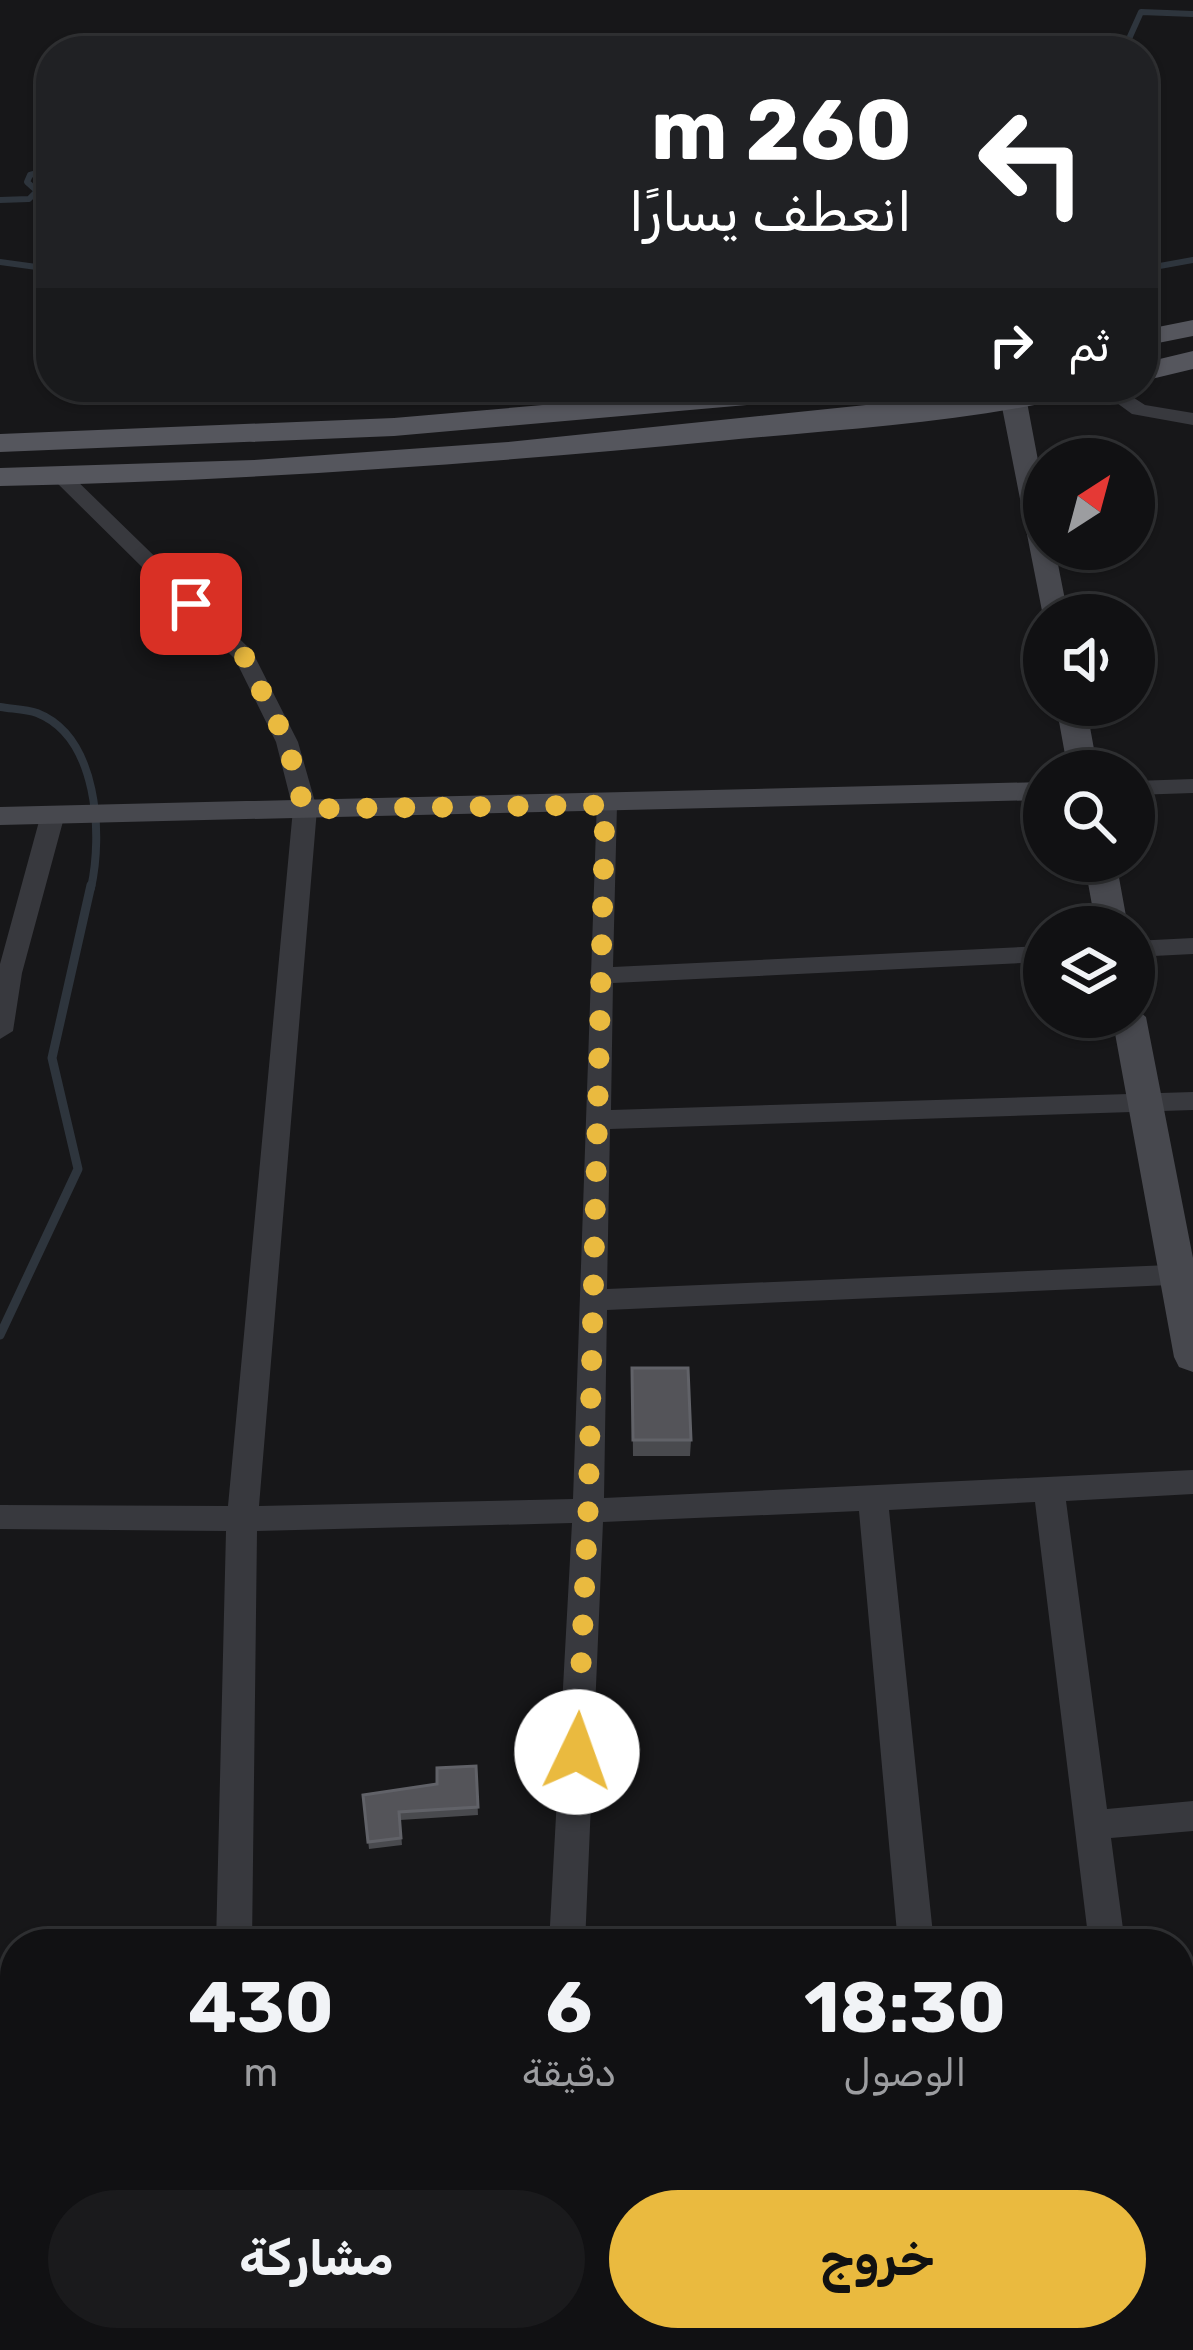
<!DOCTYPE html>
<html lang="ar">
<head>
<meta charset="utf-8">
<style>
  body { margin:0; font-family:Rubik,"Noto Naskh Arabic",sans-serif; background:#1a1a1c; color:#f1f3f6; direction:rtl; height:100vh; display:flex; flex-direction:column; font-size:45px; white-space:nowrap }
  * { box-sizing:border-box; margin:0 }
  p { font-size:39px; color:#9c9da0 }
  .icon { flex:none; width:66px; height:66px; fill:none; stroke:currentColor; stroke-width:2; stroke-linecap:round; stroke-linejoin:round }
  .map { position:relative; flex:1; overflow:hidden; direction:ltr }
  .details { position:absolute; left:0px; top:1929px; width:1194px; height:423px; display:flex; flex-direction:column; background:#111113; border-radius:48px 48px 0 0; box-shadow:0 3px 9px #0004,0 0 0 3px #303133; direction:rtl }
  .details>* { flex:none }
  .hud { position:absolute; left:36px; top:36px; width:1122px; height:366px; border-radius:48px; box-shadow:0 3px 9px #0004,0 0 0 3px #303133; direction:rtl; background:#202124; color:#fff; overflow:hidden }
  .needle { width:78px; rotate:36deg }
  .buttons { position:absolute; left:1023px; top:438px; display:grid; gap:24px }
  .buttons a { display:grid; place-items:center; width:132px; height:132px; border-radius:50%; background:#111113; box-shadow:0 3px 9px #0004,0 0 0 3px #303133; font-size:60px }
  .pin { position:absolute; display:grid; place-items:center; width:102px; height:102px; color:#fff; margin:-51px; border-radius:24px; box-shadow:0 6px 18px #0006 }
  .me { position:absolute; width:132px; margin:-66px; rotate:3deg; stroke-linejoin:round; filter:drop-shadow(0 0 9px #0008) }
  .turn { display:flex; align-items:center; gap:42px; height:252px; padding:0 48px; font-size:54px }
  .turn .icon { width:156px; height:156px; stroke-width:2.5 }
  .turn b { display:block; font-size:84px; line-height:102px }
  .then { display:flex; align-items:center; height:114px; padding:0 48px; background:#0003; gap:24px; font-size:45px }
  .eta { display:flex; justify-content:space-evenly; align-items:center; height:204px; text-align:center }
  .eta b { font-size:72px; font-weight:700; line-height:84px }
  .button { display:flex; gap:24px; margin-top:auto; padding:24px 48px }
  .button a { flex:1; height:138px; border-radius:72px; background:#eaba3f; color:#111; font-size:48px; font-weight:700; line-height:138px; text-align:center }
  .button a+a { background:#1a1a1c; color:#f1f3f6 }
  .map>svg:first-child { display:block }
  .lines { fill:none; stroke-linecap:round; stroke-linejoin:round }
  .stream-far2 { stroke:#2e353d; stroke-width:6 }
  .stream-far1 { stroke:#2e353d; stroke-width:8 }
  .stream { stroke:#2e353d; stroke-width:9 }
  .street { fill:#38393e; fill-rule:evenodd }
  .secondary { fill:#47484e; fill-rule:evenodd }
  .primary { fill:#55565d; fill-rule:evenodd }
  .wall { fill:#494a4e }
  .building { fill:#545459; stroke:#616268; stroke-width:3 }
  .route { stroke:#eaba3f; stroke-width:21; stroke-dasharray:0 37.8 }
</style>
</head>
<body>
<div class="map">
<svg width="1193" height="2350" viewBox="0 0 1193 2350">
  <rect width="100%" height="100%" fill="#171719"/>
  <g class="lines">
    <path class="stream-far2" d="M1092,51l36,-10 13,-29 52,2
      M0,200l29,-1 8,-8 -10,-9 3,-7 21,-6
      M0,262l51,7
      M1143,269l50,-9"/>
    <path class="stream-far1" d="M0,707c11,2 26,2 37,6 61,24 66,121 54,175"/>
    <path class="stream" d="M0,1335l78,-166 -26,-111 39,-173"/>
    <path class="street" d="M1095,387h22l28,18 48,8v12l-61,-11z
      M62,471l7,2 183,178 46,91 19,67 -58,697 314,-7 24,-699 8,-2 12,7 -4,162 431,-21v16l-431,21 -2,127 582,-18v18l-583,19 -3,160 586,-25v20l-586,26 -3,188 589,-28v24l-127,7 41,308 86,-8v30l-82,7 14,106h-36l-54,-442 -146,8 45,434h-36l-39,-433 -256,11 -18,422h-36l23,-421 -315,8 -5,413h-36l10,-413 -226,-2v-24l228,1 65,-697 -17,-67 -41,-83 -180,-178 -3,-4z
      M1193,779v14l-59,2v-14z
      M53,807l12,7 -43,159 -9,58 -13,8v-75l41,-150z
      M1193,938v16l-59,3v-16z
      M1193,2020v34l-14,1v-34z
      M211,2337h40v13h-40z"/>
    <path class="secondary" d="M1014,394l13,8 17,90v57h11l13,66h-24v6l-43,-219z
      M1056,705h30l12,66h-30z
      M1044,782v18l-1044,25v-18z
      M1084,861h32l12,66h-32z
      M1134,1007l12,10 47,241v114l-14,-5 -5,-10 -62,-340h22z"/>
    <path class="primary" d="M1193,320v16l-50,10v-16z
      M1193,351v18l-50,12v-18z
      M750,387h113l-14,9 -455,40 -394,16v-18l394,-16z
      M1041,387h52l-4,6c-120,30 -247,36 -370,48 -239,23 -479,40 -719,45v-18l254,-8 254,-18z"/>
  </g>
  <path class="wall" d="M632,1368l59,72 -1,16h-57z
    M476,1766l2,49 -78,5 2,25 -33,4 -6,-54 74,-11z"/>
  <path class="building" d="M632,1368h56l3,72h-58z
    M476,1766l2,41 -79,5 2,26 -33,4 -5,-47 74,-11v-16z"/>
  <g class="lines">
    <path class="route" d="M191,604l53,52 43,86 17,67 301,-4 -17,708 -11,239"/>
  </g>
</svg>
<div class="buttons">
<a><svg class="needle" viewBox="-14 -14 28 28"><path d="M0-13l5 13h-10z" fill="#e53935"/><path d="M0 13l5-13h-10z" fill="#9c9da0"/></svg></a>
<a><svg class="icon" aria-label="sound" viewBox="0 0 24 24"><path d="M4 9h4l5-4v14l-5-4H4zM17 9q2 3 0 6"/></svg></a>
<a><svg class="icon" aria-label="search" viewBox="0 0 24 24"><circle cx="10" cy="10" r="6"/><path d="M15 15l6 6"/></svg></a>
<a><svg class="icon" aria-label="layers" viewBox="0 0 24 24"><path d="M12 4l9 5-9 5-9-5zM3 14l9 5 9-5"/></svg></a>
</div>
<div class="pin" style="left:191px;top:604px;background:#d93025"><svg class="icon" aria-label="arrive" viewBox="0 0 24 24"><path d="M6 21V4h12l-3 4 3 4H6"/></svg></div>
<svg class="me" style="left:577px;top:1752px" viewBox="-20 -20 40 40"><circle r="19" fill="#fff"/><path d="M0-13L10 11 0 6-10 11z" fill="#eaba3f"/></svg>
<div class="hud">
<div class="turn"><svg class="icon" aria-label="left" viewBox="0 0 24 24"><path d="M17 20v-9H6M10 6l-5 5 5 5"/></svg><div><b>260 m</b>انعطف يسارًا</div></div>
<div class="then">ثم<svg class="icon" aria-label="right" viewBox="0 0 24 24"><path d="M7 20v-9h11M14 6l5 5-5 5"/></svg></div>
</div>
<section class="details">
<div class="eta">
<div><b>18:30</b><p>الوصول</p></div>
<div><b>6</b><p>دقيقة</p></div>
<div><b>430</b><p>m</p></div>
</div>
<div class="button"><a>خروج</a><a>مشاركة</a></div>
</section>
</div>
</body>
</html>
